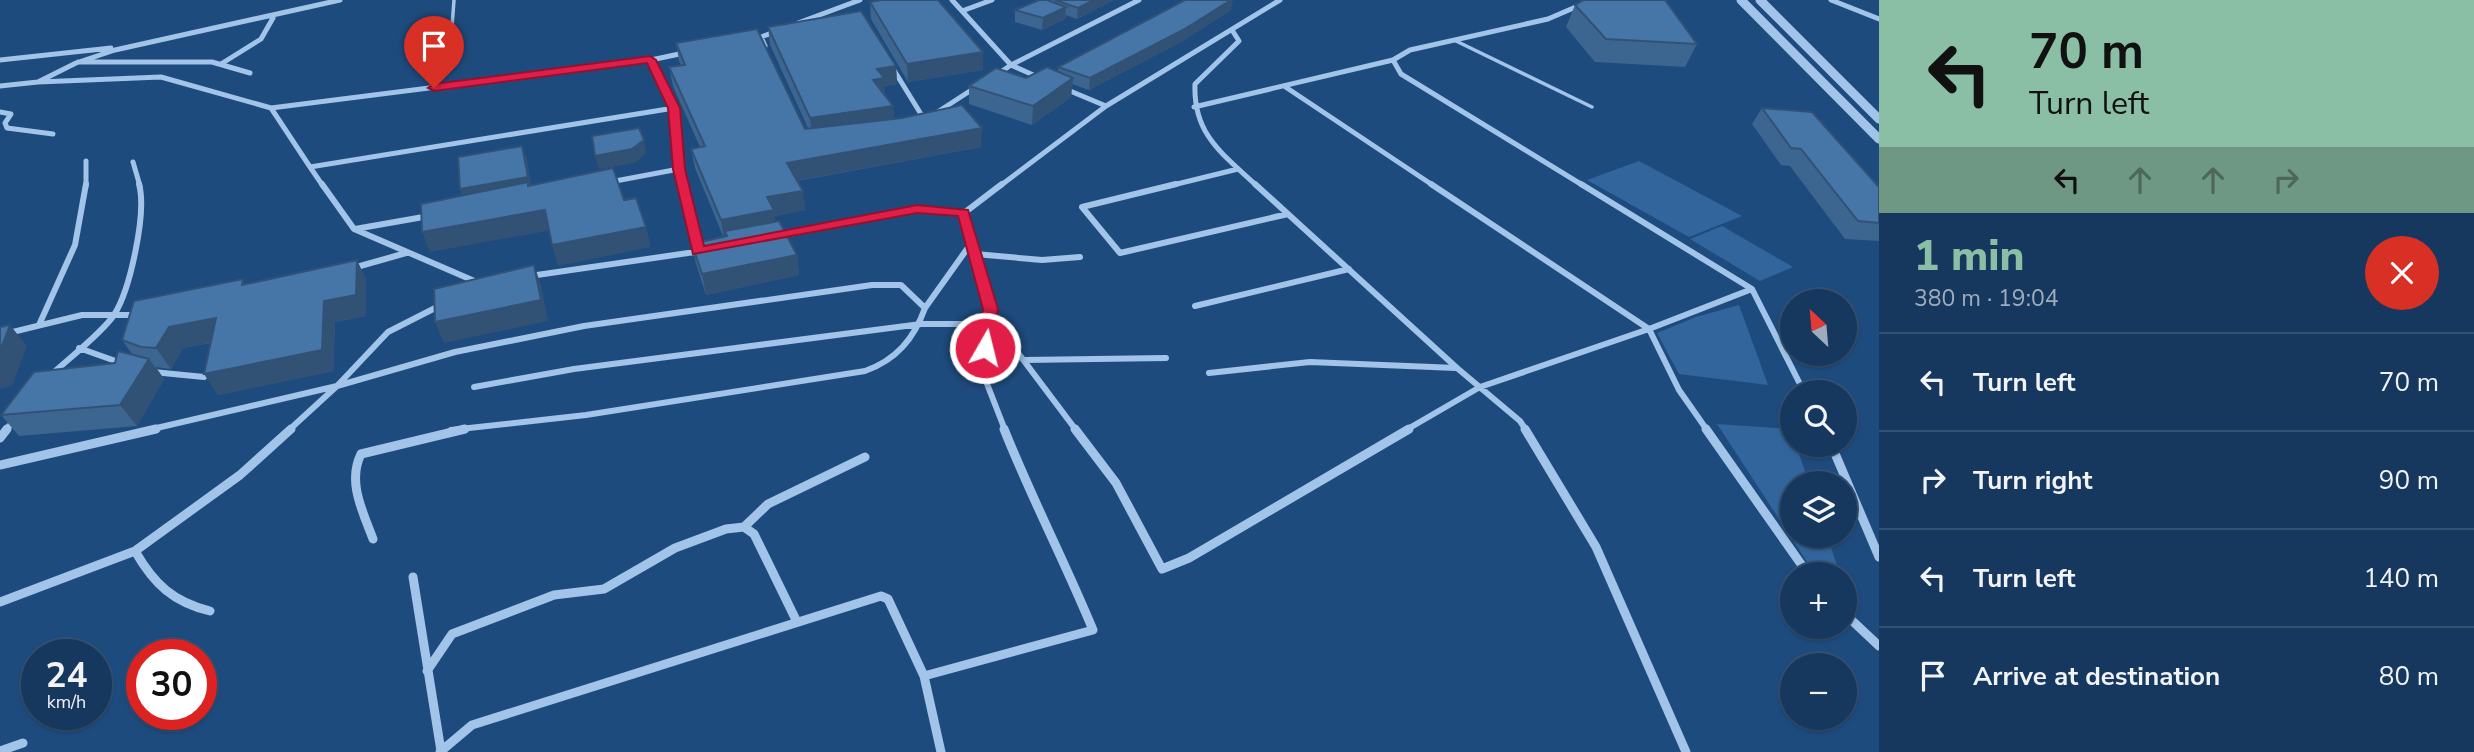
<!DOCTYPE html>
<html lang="en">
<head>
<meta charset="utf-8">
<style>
  body { margin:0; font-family:"Nunito Sans",sans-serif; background:#234367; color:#f1f3f6; height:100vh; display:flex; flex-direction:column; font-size:26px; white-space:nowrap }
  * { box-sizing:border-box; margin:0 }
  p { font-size:23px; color:#9eacbc }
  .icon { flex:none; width:38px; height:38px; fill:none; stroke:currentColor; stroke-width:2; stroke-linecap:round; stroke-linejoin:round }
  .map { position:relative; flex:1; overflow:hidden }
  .details { display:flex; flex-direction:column; background:#16385e; width:595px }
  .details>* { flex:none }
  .banner { background:#8abfa5; color:#111; overflow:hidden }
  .needle { width:46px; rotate:334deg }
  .controls { position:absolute; left:1780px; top:289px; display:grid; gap:14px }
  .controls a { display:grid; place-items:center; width:77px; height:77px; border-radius:50%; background:#16385e; box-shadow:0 2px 5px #0004,0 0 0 2px #355273; font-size:35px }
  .speed { position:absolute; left:21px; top:639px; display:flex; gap:14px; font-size:35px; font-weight:700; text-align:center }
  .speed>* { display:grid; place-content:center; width:91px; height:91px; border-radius:50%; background:#16385e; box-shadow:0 2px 5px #0004,0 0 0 2px #355273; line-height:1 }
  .speed small { font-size:18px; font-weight:400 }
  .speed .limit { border:10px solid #d22; background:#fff; color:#111 }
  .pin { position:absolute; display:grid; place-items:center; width:60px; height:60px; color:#fff; margin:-72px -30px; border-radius:50% 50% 50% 0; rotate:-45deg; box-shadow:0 0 7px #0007 }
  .pin .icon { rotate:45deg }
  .me { position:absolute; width:77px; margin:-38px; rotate:8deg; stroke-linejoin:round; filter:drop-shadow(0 0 5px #0008) }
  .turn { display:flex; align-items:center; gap:24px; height:147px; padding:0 35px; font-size:32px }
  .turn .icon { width:91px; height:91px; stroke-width:2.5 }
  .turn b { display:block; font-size:49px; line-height:60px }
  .lanes { display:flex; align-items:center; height:66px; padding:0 35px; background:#0003; justify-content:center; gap:35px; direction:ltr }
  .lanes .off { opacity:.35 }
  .round { display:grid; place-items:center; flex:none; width:74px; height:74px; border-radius:37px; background:#234367 }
  .summary { display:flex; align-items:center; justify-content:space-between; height:119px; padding:0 35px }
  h1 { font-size:42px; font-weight:800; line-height:52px; color:#8abfa5 }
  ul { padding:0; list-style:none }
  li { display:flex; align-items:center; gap:21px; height:98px; padding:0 35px; border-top:2px solid #355273 }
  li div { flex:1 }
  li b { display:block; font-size:26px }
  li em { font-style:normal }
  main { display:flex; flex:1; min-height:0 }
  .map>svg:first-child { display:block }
  .green { fill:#31659c }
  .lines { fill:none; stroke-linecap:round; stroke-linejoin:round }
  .service { stroke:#a1c4e8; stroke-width:3.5 }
  .minor-far2 { stroke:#a1c4e8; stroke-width:5 }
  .minor-far1 { stroke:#a1c4e8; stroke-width:6 }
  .minor { stroke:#a1c4e8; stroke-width:9 }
  .tertiary { stroke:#a1c4e8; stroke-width:9 }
  .wall { fill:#3c6590 }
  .shaded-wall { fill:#315275 }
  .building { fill:#4675a7; stroke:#315275; stroke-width:2 }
  .route { fill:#e11d48; stroke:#92132f; stroke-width:2 }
</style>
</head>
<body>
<main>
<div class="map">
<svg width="1879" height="752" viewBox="0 0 1879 752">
  <rect width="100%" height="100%" fill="#1e4b7e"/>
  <path class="green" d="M1639,161l103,55 -53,21 -102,-57z
    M1722,226l71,41 -33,14 -70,-42z
    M1739,305l29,80 -89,-11 -22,-41 39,-16z
    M1717,424l74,5 1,15 4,1 13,38h-17v53h35l13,38h-25z"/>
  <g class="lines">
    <path class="service" d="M1454,40l138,67
      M449,67l5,-67"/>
    <path class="minor-far2" d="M952,0l10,11
      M992,0l-30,11 49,54 -16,11
      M1831,0l48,19
      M798,23l62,-23
      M1232,30l7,11 -44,43c-2,51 28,70 62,102
      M765,46l-4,-9 16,-6
      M0,60l111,-12
      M78,62h134l38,11
      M221,64l40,-25 12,-21
      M892,67l32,52
      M1040,78l-29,-13 128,-65
      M0,86l38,-4
      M1284,86l150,100
      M1063,88l43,18
      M1194,107l199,-47
      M271,108l-110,-31 -123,5 38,-19 39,-13 225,-50
      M0,112l11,2 -6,9 2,5 46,6
      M933,115l43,-28
      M133,162l7,24
      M310,167l-39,-59 380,-48
      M610,182l69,-13
      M86,186v-25
      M323,186l-13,-19 364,-59
      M683,186l-9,-78 -23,-48 33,-7
      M1000,186l106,-80 174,-106
      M1169,186l69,-17
      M1584,186l-183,-112 -8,-14 17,-10 138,-31 44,-19"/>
    <path class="minor-far1" d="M322,184l32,45 125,54
      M683,184l15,67
      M1176,184l-94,23 38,46 168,-39
      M1255,184l202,184 63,53 6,9
      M1431,184l218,145
      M1581,184l171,105 52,103
      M964,213l27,96 -9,62 23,59
      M355,229l74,-13
      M779,236l138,-27 47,4 38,-29
      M975,254l67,6 38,-3
      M353,268l53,-15
      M530,276l172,-25
      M1195,306l154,-37
      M925,308l47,-66
      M39,325l36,-80 11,-61
      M0,335l82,-20h55
      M79,348l42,15
      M1024,360l142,-2
      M153,372l51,5
      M1209,373l101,-11 146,6
      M51,375c17,-16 51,-42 63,-60 16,-25 33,-102 25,-131
      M474,387l100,-18 347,-45h67l21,17 67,89
      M6,430l8,-10
      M148,430l189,-44 51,-54 55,-28
      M289,430l48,-44 118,-34 129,-26 288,-41h29l24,23c-11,31 -29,52 -60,63l-279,44 -135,15
      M1406,430l74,-43 169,-58
      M1707,430l-28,-40 -30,-61 103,-40"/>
    <path class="minor" d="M1075,429l41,54 46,86 27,-11 220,-129
      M1525,429l71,118 90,205
      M1706,429l102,145
      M0,438l7,-9
      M1831,444l48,113
      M0,465l156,-36
      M744,527l24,-23 97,-47
      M373,539c-10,-27 -26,-57 -12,-85l104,-25
      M135,551c19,33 38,51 75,60
      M413,577l28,174
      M0,602l135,-51 105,-76 51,-46
      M1844,613l35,33
      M427,671l25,-37 102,-39 50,-6 71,-41 51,-19 18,-2 10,7 43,88
      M924,676l169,-46c-28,-68 -62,-133 -89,-201
      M0,751l23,-8
      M440,752l32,-27 409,-129 7,3 36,77 17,76"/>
    <path class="tertiary" d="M1741,0l138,139
      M1760,0l119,119"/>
  </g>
  <path class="wall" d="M1050,0h64l-37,19 -11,-4 -1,4 -23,11 -27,-8v-12z
    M870,2l113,50v18l-75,12 -37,-63z
    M1575,5l122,39 -12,23 -90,-5 -29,-35z
    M1231,10l-50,32 -92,48 -17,-6 -1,13 -39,28 -63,-21v-18l57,-8 32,-6v-5z
    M768,27l128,39 1,18 -13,2 1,9 8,11 1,13 87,28 -184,34 8,29 -30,6v5l22,34 2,20 -93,20 -10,-31 -4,-20 31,-8 -28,-68 -4,-19 9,-2 -27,-61 -4,-19 12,-2 -2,-4 -3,-18 129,86 3,-1 -38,-83z
    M1762,108l117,79v54l-34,-2 -55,-73 -9,-1 -29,-41z
    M357,260l9,20v36l-31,6 -2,49 -115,24 -7,-52 -28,5 -12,21 -15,-2 8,12 -27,47 -118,10 -18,-21 131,-61 -10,-14 124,-56z"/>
  <path class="shaded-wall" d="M1094,0h20l-37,19 1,-11z
    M1231,0h2l-2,10 -50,32 -92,48 1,-12z
    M1066,7l-1,12 -23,11 1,-12z
    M983,52v18l-75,12 -1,-18z
    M896,66l1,18 -13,2 1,11 -12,-17 4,-11z
    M1073,78l-2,19 -39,28 1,-19z
    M893,106l1,19 -82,12 -2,-19z
    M982,128l-1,19 -192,35 -2,-19z
    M644,140l2,13 -11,10 -36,6 -4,-13z
    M522,146l5,13 5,31 -67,13 -5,-14z
    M803,191l2,19 -30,6 1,14 -51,1 1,9h-2l-3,-20 46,-23z
    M545,210l7,20 -122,22 -8,-20z
    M646,227l5,20 -93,19 -6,-21z
    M797,255l2,20 -93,20 -4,-21z
    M357,260l9,20v36l-31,6 -2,49 -115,24 -14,-21z
    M534,265l7,20 7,36 -104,22 -9,-21z
    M216,318l13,21 -46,9 -12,21 -15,-21 13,-21z
    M10,325l17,21 -15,40 -12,3v-38z
    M149,359l15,20 -27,47 -17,-21z"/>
  <path class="building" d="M881,0h57l45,52 -76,12 -37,-62z
    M1039,0h8l19,7 -23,11 -28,-8z
    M1055,0h39l-16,8z
    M1185,0h46l-48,30 -93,48 -32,-11z
    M1584,0h81l32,44 -91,-5 -31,-34z
    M861,11l35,55 -19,3 7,9 -11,2 20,26 -83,12 -42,-91z
    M757,29l48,100 97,-11 60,-13 20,23 -195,35 16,28 -36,6 7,13 -53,10 -30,-71 14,-3 -36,-79 16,-2 -9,-22z
    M1047,67l26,11 -40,28 -64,-20 27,-18 30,10z
    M1762,108l50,4 67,75v36l-21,-2 -57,-72 -10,-1z
    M639,128l5,12 -12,9 -37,7 -3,-20z
    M522,146l6,31 -68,12 -2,-32z
    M613,168l11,32 12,-2 10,29 -94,18 -7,-35 -123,22 -1,-28 107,-22v4z
    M779,221l18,34 -95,19 -10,-30 35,-8 -2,-5z
    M357,260l-1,35 -32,6 -2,49 -118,24 12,-56 -47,9 -13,21 -15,-1 -19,-7 12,-39 109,-22 -1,6z
    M534,265l7,35 -106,22 -1,-33z
    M10,325l-10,26v-24z
    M118,351l31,8 -29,46 -119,10 33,-43 81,-9z"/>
  <path class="route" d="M650,56l6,4 24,48 5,61 19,77 213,-41 51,5 30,99 -7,42h-11l-3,-3 6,-39 -25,-93 -41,-3 -224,41 -20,-85 -5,-61 -21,-45 -213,28 -6,-3 6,-4z"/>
</svg>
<div class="controls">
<a><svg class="needle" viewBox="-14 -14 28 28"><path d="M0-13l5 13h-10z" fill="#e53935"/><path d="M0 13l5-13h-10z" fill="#9eacbc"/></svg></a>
<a><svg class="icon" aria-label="search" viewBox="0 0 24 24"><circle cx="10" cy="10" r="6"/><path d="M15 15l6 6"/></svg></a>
<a><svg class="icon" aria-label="layers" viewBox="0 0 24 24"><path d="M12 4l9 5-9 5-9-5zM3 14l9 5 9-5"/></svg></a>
<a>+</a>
<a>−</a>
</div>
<div class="speed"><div>24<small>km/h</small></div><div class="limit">30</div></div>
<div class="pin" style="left:434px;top:88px;background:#d93025"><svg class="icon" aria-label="arrive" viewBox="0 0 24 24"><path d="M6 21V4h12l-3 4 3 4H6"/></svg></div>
<svg class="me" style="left:985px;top:348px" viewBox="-20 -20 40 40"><circle r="17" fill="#e11d48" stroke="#fff" stroke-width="3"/><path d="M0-11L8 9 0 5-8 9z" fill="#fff"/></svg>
</div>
<section class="details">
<div class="banner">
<div class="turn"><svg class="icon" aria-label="left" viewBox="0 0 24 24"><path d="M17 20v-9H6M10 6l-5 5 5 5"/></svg><div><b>70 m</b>Turn left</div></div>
<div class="lanes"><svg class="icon" aria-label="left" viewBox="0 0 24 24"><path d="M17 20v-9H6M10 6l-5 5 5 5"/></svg><svg class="icon off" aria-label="ahead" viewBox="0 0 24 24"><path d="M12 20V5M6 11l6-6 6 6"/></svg><svg class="icon off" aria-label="ahead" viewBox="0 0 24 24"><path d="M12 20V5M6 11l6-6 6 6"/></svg><svg class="icon off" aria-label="right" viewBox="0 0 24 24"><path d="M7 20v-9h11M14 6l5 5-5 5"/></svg></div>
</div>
<div class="summary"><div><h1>1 min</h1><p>380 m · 19:04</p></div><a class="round" style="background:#d93025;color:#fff"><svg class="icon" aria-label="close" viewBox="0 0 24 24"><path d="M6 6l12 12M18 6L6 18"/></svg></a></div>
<ul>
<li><svg class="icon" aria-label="left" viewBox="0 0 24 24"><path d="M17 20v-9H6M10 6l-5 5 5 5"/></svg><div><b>Turn left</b></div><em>70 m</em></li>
<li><svg class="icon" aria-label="right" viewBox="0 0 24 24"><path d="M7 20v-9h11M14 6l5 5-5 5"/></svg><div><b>Turn right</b></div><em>90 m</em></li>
<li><svg class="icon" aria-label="left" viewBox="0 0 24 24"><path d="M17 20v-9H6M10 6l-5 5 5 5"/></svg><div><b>Turn left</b></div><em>140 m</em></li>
<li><svg class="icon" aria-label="arrive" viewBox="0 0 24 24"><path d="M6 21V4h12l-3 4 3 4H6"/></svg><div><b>Arrive at destination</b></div><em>80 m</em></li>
</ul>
</section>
</main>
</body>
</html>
